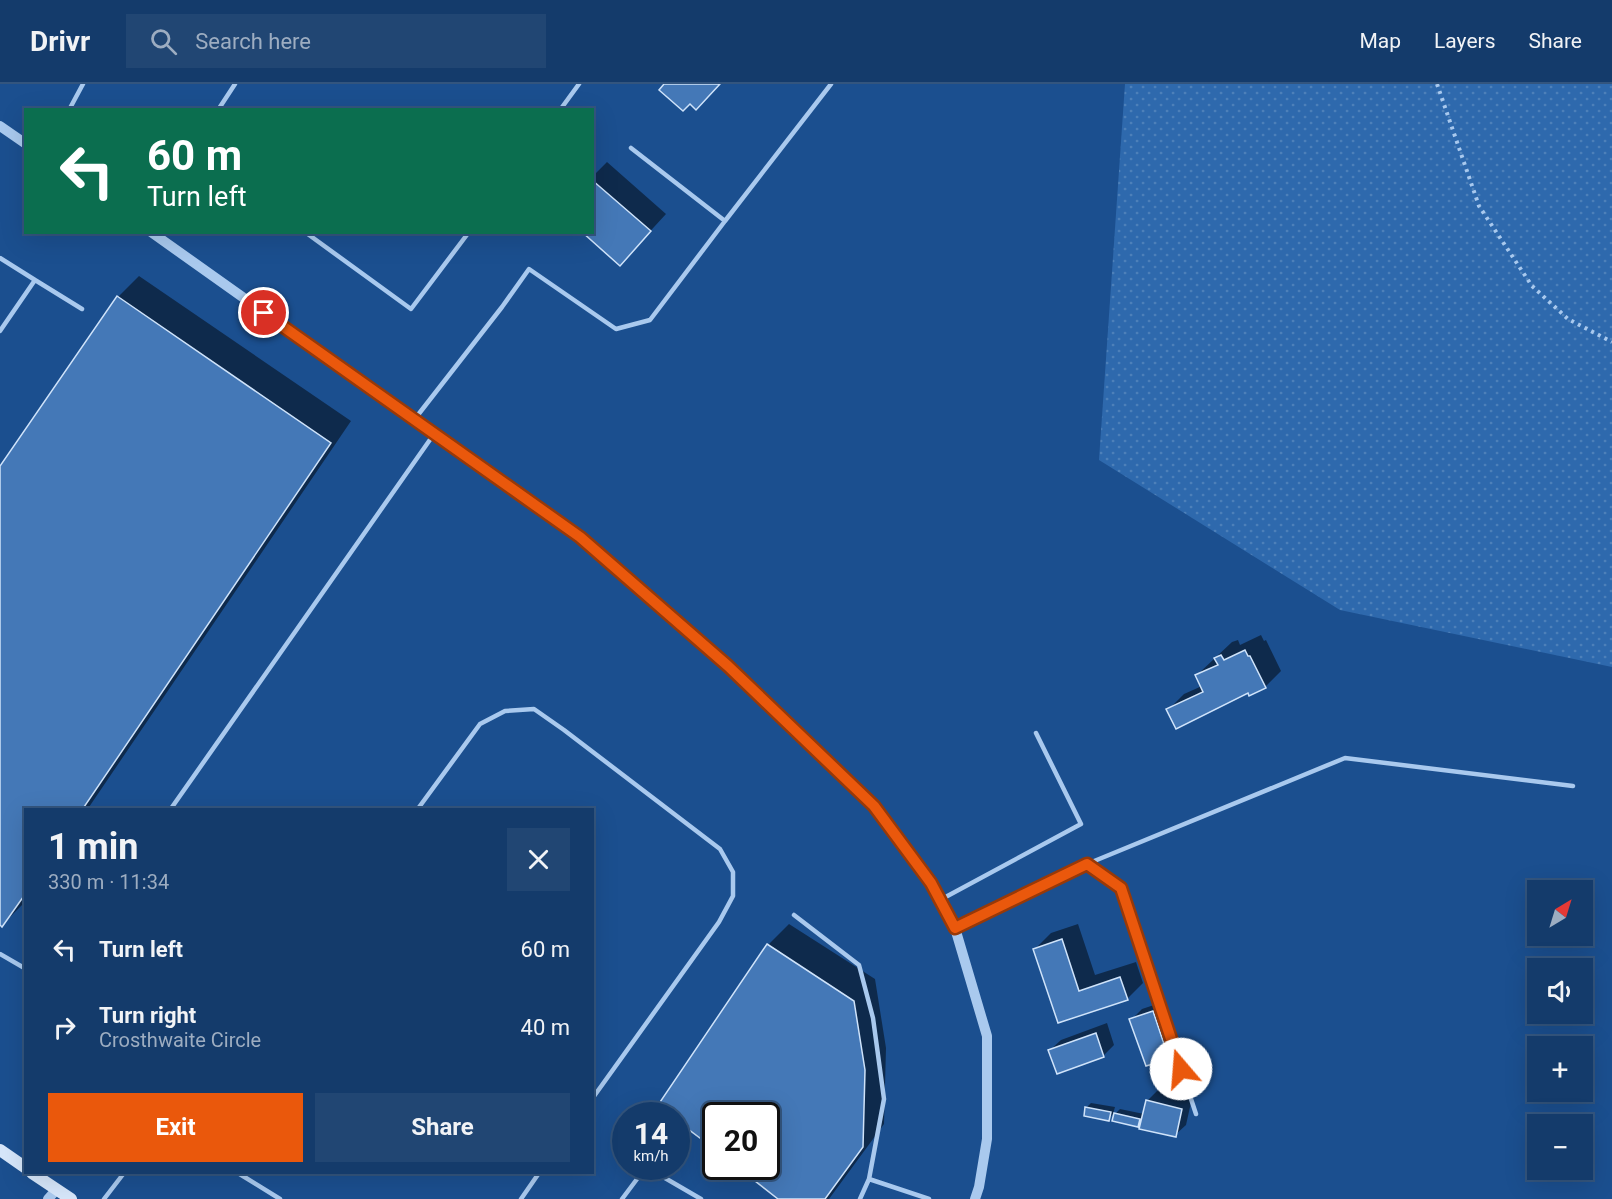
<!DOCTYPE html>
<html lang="en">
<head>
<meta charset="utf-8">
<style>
  body { margin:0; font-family:Roboto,sans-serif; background:#214673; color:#f1f3f6; height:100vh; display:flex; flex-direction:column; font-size:22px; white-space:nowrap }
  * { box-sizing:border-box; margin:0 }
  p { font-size:20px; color:#9dadc1 }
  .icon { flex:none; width:33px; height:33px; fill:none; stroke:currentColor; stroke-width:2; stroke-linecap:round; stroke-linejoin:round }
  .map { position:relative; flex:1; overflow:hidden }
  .sheet { position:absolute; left:24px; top:724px; width:570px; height:366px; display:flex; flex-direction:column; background:#143b6b; border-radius:0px; box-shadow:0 6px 24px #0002,0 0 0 2px #33557e }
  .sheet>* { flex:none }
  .hud { position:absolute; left:24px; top:24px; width:570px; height:126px; border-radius:0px; box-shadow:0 6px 24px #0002,0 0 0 2px #33557e; background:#0b6e4f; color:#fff; overflow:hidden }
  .needle { width:39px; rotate:38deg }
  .controls { position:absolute; left:1527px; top:796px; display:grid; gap:12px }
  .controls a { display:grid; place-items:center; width:66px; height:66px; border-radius:0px; background:#143b6b; box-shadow:0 6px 24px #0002,0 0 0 2px #33557e; font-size:30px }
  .speed { position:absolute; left:612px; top:1018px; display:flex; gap:12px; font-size:30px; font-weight:700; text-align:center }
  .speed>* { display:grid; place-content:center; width:78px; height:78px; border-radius:50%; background:#143b6b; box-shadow:0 6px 24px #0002,0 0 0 2px #33557e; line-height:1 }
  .speed small { font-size:15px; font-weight:400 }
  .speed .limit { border:3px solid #111; border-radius:9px; background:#fff; color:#111 }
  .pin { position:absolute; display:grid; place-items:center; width:51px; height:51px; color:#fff; margin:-26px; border:3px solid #fff; border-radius:50%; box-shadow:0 2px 6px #0007 }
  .me { position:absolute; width:66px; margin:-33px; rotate:342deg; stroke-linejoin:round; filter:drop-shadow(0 0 4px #0008) }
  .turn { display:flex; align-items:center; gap:21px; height:126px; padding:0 24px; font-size:27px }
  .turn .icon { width:78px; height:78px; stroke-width:2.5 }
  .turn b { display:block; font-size:42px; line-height:51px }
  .round { display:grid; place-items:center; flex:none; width:63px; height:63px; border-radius:0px; background:#214673 }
  .head { display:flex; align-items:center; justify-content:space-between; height:102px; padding:0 24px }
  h1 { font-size:36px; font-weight:700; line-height:45px }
  .action { display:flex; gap:12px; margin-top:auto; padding:12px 24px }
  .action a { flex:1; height:69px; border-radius:0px; background:#ea580c; color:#fff; font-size:24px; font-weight:700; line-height:69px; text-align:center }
  .action a+a { background:#214673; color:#f1f3f6 }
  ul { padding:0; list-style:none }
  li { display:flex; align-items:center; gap:18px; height:78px; padding:0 24px }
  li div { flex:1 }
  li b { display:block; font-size:22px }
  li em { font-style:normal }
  header { display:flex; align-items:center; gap:36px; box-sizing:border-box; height:84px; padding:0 30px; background:#143b6b; border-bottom:2px solid #33557e }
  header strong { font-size:28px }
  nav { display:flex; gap:33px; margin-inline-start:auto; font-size:21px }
  .search { width:420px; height:54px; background:#214673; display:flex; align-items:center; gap:15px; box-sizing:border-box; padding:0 21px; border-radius:0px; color:#9dadc1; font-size:22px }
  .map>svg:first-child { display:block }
  .grass { fill:url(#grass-dots) }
  .shadow { fill:#0007 }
  .building { fill:#4478b7; stroke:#cfe3fa; stroke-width:1.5 }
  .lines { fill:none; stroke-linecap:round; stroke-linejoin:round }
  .path { stroke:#a9c9ee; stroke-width:4; stroke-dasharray:3 4.5; stroke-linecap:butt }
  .service { stroke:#a9c9ee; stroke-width:4.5 }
  .tertiary { stroke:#a9c9ee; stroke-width:10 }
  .secondary { stroke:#d6e6fa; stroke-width:12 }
  .route-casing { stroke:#983908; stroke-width:15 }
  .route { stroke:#ea580c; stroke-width:10 }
</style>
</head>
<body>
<header>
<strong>Drivr</strong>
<div class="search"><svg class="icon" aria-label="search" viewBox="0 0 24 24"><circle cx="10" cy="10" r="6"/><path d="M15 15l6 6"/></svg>Search here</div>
<nav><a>Map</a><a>Layers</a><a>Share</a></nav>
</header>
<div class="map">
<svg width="1612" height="1115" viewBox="0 0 1612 1115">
  <defs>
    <pattern id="grass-dots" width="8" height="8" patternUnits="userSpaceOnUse" patternTransform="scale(1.5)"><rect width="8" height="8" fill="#2e69ad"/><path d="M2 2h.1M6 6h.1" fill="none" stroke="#4d80b9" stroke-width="1.8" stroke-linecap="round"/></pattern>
  </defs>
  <rect width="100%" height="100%" fill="#1b4f8f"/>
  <path class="grass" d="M1125,0h487v583l-272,-57 -241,-150z"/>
  <path class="shadow" d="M607,78l59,52 -46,50 -28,-32v-55z
    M139,192l212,145 -264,389h-61v91l-24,24 -2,-2v-454l118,-172z
    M1261,551l3,6 2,-1 15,31 -16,16 -97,23 16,-16 18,-8 -5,-11 35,-33 6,-2 2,5z
    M789,840l86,55 11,69 -2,76 -55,75h-48l-41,-32h26v-51h-92l94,-171z
    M1078,840l17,51 41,-13 7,21 -16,16 -68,22 -24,-72 16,-16z
    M1163,918l16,45 -11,10 -37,-37 11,-11z
    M1107,939l7,22 -11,11 -53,-6 11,-10z
    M1158,1006l34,8 -6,27 -11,10 -32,-15 -6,6 -22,-12 5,-5 24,5 3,-13z
    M1091,1019l24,4 -2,7 -5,5 -22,-11z"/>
  <path class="building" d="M664,0h56l-24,26 -6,-6 -7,7 -24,-21z
    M592,96l59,51 -31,35 -38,-34h10z
    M117,212l214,147 -249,367h-56v83l-24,34 -2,-2v-459z
    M1245,566l3,6h2l16,32 -17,8 -1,-3 -72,36 -10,-20 37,-17 -8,-17 23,-10 -4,-7 7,-3 3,5z
    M1062,855l17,52 41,-14 8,23 -70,23 -25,-74z
    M767,860l87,57 11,69 -2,77 -38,52h-47l-41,-32h29v-51h-50v34l-40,-30v-4h-4l-14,-11z
    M1153,927l16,48 -23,7 -17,-47z
    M1096,949l8,24 -47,17 -9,-24z
    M1146,1016l36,9 -6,28 -37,-8z
    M1085,1023l26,5 -2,9 -25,-5z
    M1114,1029l26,6 -2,8 -26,-6z"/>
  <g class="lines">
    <path class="path" d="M1437,0l42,122 53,80 36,33 44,23"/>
    <path class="service" d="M69,26l14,-26
      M218,26l17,-26
      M560,26l19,-26
      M725,137l106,-137
      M305,148l106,77 58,-77
      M0,174l35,22
      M0,247l35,-51 47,29
      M414,336l88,-113 27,-38 87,60 34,-9 75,-99 -94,-73
      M170,726l264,-376
      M417,726l63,-86 25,-13 29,-2 30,21 156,119 13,23v24l-14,26 -127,177
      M1087,780l258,-106 228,28
      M940,816l141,-76 -45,-91
      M794,831l65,50 14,53 11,81 -15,80 60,20
      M955,844l132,-64 34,24 75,226
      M0,870l26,15
      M238,1089l42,26
      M104,1115l20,-26
      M521,1115l18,-26
      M622,1115l24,-32 55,32
      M860,1115l9,-20"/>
    <path class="tertiary" d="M0,42l26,18
      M151,148l429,305 148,129 146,140 57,77 24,45 32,108v103l-8,48 -4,12
      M48,1115l8,-9"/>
    <path class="secondary" d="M0,1066l26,18
      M32,1089l39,26"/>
  </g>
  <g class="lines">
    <g class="route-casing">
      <path id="route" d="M264,229l316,224 148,129 146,140 57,77 24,45 132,-64 34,24 60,181"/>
    </g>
    <use href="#route" class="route"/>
  </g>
</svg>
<div class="controls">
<a><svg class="needle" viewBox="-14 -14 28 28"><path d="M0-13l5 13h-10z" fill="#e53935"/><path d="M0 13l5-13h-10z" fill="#9dadc1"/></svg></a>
<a><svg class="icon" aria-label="sound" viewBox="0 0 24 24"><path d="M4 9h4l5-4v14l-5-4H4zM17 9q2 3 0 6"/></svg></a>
<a>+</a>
<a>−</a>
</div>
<div class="speed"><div>14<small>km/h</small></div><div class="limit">20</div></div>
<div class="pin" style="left:264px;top:229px;background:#d93025"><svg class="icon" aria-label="arrive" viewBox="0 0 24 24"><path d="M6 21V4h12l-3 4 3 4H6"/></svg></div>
<svg class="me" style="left:1181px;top:985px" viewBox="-20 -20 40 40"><circle r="19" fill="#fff"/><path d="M0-13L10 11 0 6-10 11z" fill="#ea580c"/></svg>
<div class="hud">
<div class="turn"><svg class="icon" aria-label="left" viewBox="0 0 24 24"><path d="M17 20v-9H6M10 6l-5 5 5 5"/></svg><div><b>60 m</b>Turn left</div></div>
</div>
<section class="sheet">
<div class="head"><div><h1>1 min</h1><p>330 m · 11:34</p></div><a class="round"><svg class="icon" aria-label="close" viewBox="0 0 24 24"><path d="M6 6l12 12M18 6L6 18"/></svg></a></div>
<ul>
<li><svg class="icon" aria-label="left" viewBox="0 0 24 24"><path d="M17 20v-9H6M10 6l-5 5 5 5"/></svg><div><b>Turn left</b></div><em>60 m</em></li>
<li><svg class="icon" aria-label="right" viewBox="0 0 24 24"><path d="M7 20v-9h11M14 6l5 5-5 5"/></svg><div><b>Turn right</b><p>Crosthwaite Circle</p></div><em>40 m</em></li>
</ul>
<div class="action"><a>Exit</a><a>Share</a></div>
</section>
</div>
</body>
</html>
